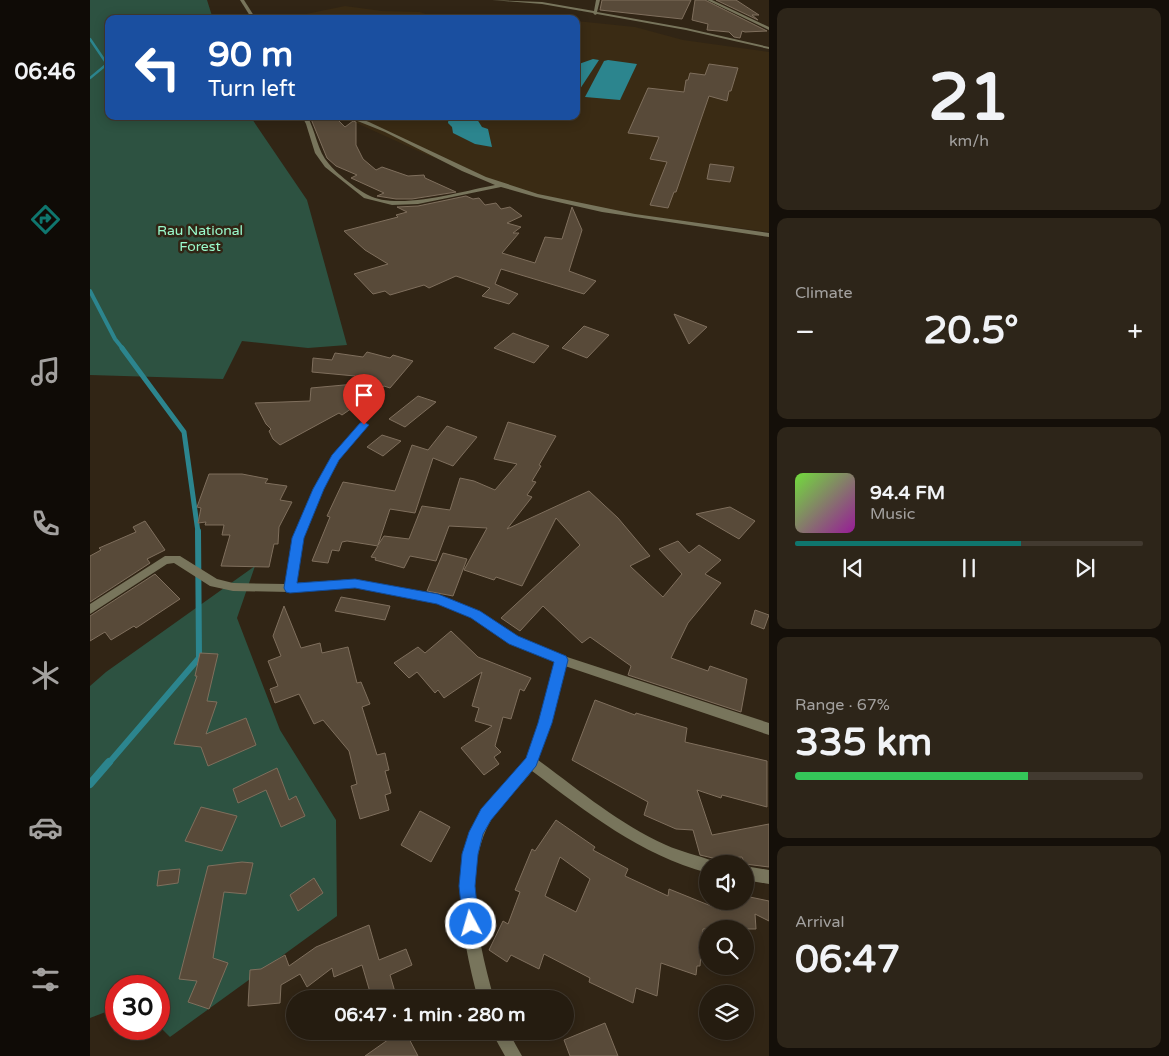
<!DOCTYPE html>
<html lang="en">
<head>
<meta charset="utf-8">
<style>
  :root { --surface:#251c10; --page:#2d2519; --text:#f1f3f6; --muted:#a3a19f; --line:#423a30; --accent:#0f766e }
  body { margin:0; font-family:"Varela Round",sans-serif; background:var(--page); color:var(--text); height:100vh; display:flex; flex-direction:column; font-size:19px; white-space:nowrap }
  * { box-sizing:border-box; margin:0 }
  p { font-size:16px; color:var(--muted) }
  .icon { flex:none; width:28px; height:28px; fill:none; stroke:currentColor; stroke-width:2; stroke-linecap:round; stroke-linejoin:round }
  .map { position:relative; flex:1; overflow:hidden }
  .drawer { display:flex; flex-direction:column; gap:8px; padding:8px; background:#140f09; width:400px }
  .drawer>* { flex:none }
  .guide { position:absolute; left:15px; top:15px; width:475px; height:105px; border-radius:10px; box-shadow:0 2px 12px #0003,0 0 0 1px var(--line); background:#1a4fa0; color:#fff; overflow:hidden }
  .tools { position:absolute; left:609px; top:855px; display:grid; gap:10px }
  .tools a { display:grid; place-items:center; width:55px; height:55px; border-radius:50%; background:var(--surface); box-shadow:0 2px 12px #0003,0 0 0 1px var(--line); font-size:25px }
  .speed { position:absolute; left:15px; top:975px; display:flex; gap:10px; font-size:25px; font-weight:700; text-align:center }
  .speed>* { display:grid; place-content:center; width:65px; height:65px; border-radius:50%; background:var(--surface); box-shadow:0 2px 12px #0003,0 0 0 1px var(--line); line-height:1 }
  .speed .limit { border:8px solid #d22; background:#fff; color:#111 }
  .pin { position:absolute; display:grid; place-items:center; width:42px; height:42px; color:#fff; margin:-51px -21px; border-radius:50% 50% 50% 0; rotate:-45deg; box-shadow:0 0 5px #0007 }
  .pin .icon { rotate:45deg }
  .me { position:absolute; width:55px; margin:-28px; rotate:354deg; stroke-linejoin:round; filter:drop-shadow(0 0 4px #0008) }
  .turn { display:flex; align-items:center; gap:18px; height:105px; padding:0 20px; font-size:22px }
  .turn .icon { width:65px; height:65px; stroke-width:2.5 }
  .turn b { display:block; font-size:35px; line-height:42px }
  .big { font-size:38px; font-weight:700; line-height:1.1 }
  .drawer .widget { flex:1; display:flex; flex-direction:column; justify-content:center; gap:8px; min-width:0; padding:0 18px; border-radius:10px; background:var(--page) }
  .drawer .dial { align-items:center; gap:0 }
  .dial b { font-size:65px; line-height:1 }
  .song { display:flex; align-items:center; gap:15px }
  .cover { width:60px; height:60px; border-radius:8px; background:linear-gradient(135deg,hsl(100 70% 55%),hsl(300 70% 35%)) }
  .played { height:5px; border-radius:2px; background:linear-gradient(90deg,var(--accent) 65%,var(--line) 65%) }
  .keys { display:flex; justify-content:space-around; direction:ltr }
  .heat { display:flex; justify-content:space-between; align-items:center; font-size:28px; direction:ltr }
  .charge { height:8px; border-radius:4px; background:linear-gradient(90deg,#34c759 67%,var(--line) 0) }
  .trip { position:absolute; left:196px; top:990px; width:288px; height:50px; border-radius:25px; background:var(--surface); box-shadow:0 2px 12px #0003,0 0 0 1px var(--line); font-weight:700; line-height:50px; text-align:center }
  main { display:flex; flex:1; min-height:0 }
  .menu { display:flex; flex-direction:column; width:90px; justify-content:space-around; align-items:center; background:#0f0b06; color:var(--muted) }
  .menu .icon { width:35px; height:35px }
  .menu .current { color:var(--accent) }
  .menu b { font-size:22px; color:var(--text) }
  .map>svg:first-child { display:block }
  .built { fill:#3a2b14 }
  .green { fill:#2d5241 }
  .water { fill:#2c858e }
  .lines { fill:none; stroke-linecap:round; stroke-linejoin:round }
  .stream-far4 { stroke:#2c858e; stroke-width:2.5 }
  .stream-far3 { stroke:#2c858e; stroke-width:4 }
  .stream-far2 { stroke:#2c858e; stroke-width:5 }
  .stream-far1 { stroke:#2c858e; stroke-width:6 }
  .stream { stroke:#2c858e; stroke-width:8 }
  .building { fill:#584a39; stroke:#7f6f5d; fill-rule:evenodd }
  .minor { fill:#78755c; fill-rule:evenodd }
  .route { fill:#1a73e8; stroke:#114b97 }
  .labels { text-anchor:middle; stroke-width:5; stroke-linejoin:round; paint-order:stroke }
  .far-park-label { font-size:14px; fill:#9afacc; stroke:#312515 }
</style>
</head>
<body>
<main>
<nav class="menu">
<b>06:46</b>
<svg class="icon current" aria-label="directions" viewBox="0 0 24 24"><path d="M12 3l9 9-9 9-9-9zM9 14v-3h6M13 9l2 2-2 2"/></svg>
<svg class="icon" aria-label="music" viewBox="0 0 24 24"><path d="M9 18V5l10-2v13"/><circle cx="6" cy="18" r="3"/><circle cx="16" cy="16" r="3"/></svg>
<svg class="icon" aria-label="phone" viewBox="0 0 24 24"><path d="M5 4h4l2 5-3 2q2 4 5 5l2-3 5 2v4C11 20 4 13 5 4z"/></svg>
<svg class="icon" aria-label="climate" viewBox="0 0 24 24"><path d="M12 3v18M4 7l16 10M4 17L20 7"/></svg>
<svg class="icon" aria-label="car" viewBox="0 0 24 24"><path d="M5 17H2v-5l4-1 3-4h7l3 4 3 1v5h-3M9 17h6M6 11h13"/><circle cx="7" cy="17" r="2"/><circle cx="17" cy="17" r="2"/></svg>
<svg class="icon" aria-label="filters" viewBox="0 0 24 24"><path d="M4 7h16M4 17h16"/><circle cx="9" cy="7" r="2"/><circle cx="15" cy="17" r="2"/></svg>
</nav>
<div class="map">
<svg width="679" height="1056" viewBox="0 0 679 1056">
  <rect width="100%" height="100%" fill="#312515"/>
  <g class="built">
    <polygon points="255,6 292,11 330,12 341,16 387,19 214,19 216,14"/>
    <polygon points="486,21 545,27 593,40 679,52 679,232 524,212 411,185 384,172 337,155 262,121 245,116 486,116"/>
  </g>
  <g class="green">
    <polygon points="0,0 117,0 123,19 19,19 19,116 160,116 217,200 257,345 218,348 152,341 133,379 0,375"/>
    <polygon points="165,566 147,618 190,730 246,820 247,916 80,1037 69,1026 69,986 26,986 26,1008 0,1018 0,686 16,672"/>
  </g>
  <g class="water">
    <polygon points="503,59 509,60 486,95 486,65"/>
    <polygon points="518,60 547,64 530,100 495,97 514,61"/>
    <polygon points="359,116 385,116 392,127 398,129 402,147 385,144 363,133 362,127 358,123"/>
  </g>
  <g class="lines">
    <polyline class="stream-far4" points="0,39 17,64 0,78"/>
    <polyline class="stream-far3" points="0,291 25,339 33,349"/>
    <polyline class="stream-far2" points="32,348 94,432 108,532"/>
    <polyline class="stream-far1" points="18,764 109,658 108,531"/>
    <polyline class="stream" points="0,784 19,762"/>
  </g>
  <g class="building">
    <polygon points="512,0 601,0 592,19 510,10"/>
    <polygon points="605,0 615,0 677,31 655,32 652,31 650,38 644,37 639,32 617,30 618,24 602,20"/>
    <polygon points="626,0 646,0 669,15 662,15 668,20"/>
    <polygon points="619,64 648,68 641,91 639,91 637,101 619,96 586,192 584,192 578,208 560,205 577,162 560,159 569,137 538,133 558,88 594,92 596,80 598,80 600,73 615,75"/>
    <polygon points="233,117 237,120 246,118 255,127 263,121 266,122 266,145 273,159 286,170 292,167 318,176 334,175 335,178 366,192 322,199 306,199 287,196 294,193 261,178 267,175 246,166 237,158 221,119"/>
    <polygon points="620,164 644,167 640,182 617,179"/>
    <polygon points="376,196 383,199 389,198 395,205 406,203 411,209 420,207 432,216 417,223 431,227 423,233 429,233 412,253 445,263 455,237 472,239 482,207 492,230 479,271 506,281 494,294 411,269 405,284 428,294 419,304 392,296 400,288 366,276 339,288 334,285 300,295 295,291 283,294 264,274 298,264 275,250 254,231 308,217 306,215 317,212 307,207 328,206"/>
    <polygon points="584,314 617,327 599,344"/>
    <polygon points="494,326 519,335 497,358 472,348"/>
    <polygon points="423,333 439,339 459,346 444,363 404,348"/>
    <polygon points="277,352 300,358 303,355 323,361 300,388 294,386 252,415 249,413 190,445 183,439 179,431 181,429 176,424 165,403 220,401 221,388 265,384 265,376 222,372 223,358 242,360 245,353 273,357"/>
    <polygon points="328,396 346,402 315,427 299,419"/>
    <polygon points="418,422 466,436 449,465 451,466 442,481 446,482 437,495 442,497 417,529 499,491 528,518 560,556 540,566 573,597 592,574 569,549 588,541 599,553 609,545 631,560 615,574 631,583 598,623 581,658 618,671 620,666 657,679 651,712 538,675 541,666 500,637 492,643 453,606 430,631 411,618 490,545 466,518 432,586 406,577 404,580 374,570 397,528 359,526 346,561 320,556 314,568 285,560 286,558 281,557 288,546 257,541 252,542 249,551 242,550 238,563 222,561 240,517 237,516 253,482 305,491 322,445 338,450 357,426 387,437 363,466 343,458 325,513 300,509 288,545 294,536 319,539 332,506 360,510 370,478 384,481 405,490 427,464 404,459"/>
    <polygon points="292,435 311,441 293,456 277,447"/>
    <polygon points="119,474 152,474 178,479 175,483 197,486 190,500 202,502 189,527 188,544 184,544 179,567 131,566 140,535 132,535 134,525 115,525 116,522 108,523 111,508 107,507"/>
    <polygon points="640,507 665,521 649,539 606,514"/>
    <polygon points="55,521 75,550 57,559 60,563 0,602 0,556 11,550 9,548 46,532 43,527"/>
    <polygon points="353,553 377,559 363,596 337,591"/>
    <polygon points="65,574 90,599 46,628 44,626 21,640 15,632 0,641 0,616"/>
    <polygon points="251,597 300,606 295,620 245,611"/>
    <polygon points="194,606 211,648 230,643 232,653 258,647 267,683 271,682 280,704 272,707 287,755 295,753 299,770 295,771 301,793 295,795 299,810 270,819 261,786 267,784 259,751 233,720 224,724 209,694 185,703 180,689 188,686 178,661 191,656 183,636"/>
    <polygon points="665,610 679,615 674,629 661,624"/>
    <polygon points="361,631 388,657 441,678 434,691 430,689 421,719 413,717 405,746 411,752 404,757 409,764 394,775 371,748 402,726 385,721 389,708 382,706 392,672 354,698 348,690 345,693 327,672 319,678 304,663 328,647 335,653"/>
    <polygon points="110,653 128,654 117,701 127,702 116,734 156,718 166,745 118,766 111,747 84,744 107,676 105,676"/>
    <polygon points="505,700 545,715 546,713 597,728 595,742 677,761 677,807 632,795 631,798 607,790 622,835 679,824 679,867 655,864 652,857 627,859 610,855 603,830 586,829 554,815 558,802 482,760"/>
    <polygon points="187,768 199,800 206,796 215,816 191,827 176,790 148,803 143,789"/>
    <polygon points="111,807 147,816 132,851 95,841"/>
    <polygon points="330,811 360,827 341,862 311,845"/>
    <path d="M466,820L505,847L503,850L538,869L535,876L578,896L579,889L631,910L630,901H655V896L679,901V921L665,914L666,929H613L610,966H607L606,975L571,963L567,996L546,988L543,1003L499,982L500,978L454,954L449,969L421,955L417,962L399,950L413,921L418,924L430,892L425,890L442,849L445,851ZM470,857L500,879L486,912L455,896Z"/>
    <polygon points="152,862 163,863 156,894 134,892 123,958 138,963 119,1009 98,1002 107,981 89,979 118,866"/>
    <polygon points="90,869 88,883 67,886 69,871"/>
    <polygon points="224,878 233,893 208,911 200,895"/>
    <polygon points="279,925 289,960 316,949 322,965 300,975 305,992 291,999 282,999 272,965 244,977 242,968 217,987 210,974 191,985 190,1003 158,1006 160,970 171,969 195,955 199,966 226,947"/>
    <polygon points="515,1023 528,1056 480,1056 474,1040"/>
    <polygon points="315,1031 328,1056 275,1056 302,1037 303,1039"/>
  </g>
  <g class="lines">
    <g class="minor">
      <polygon points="150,0 154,0 166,19 162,19"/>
      <polygon points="402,0 452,2 504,11 506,0 510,0 507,12 596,28 679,47 679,49 596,30 507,14 505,15 503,13 452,4"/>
      <polygon points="617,0 622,0 679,27 679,30"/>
      <path d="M212,116H217C226,131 227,151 239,164C245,172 269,191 278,195C307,211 373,191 405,185L372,171L295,132L255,116H263L279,122L396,177L448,194L545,214L679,233V237L512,212L446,197L411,187L328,204L302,205L274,198L235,167L225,153L216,124Z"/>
      <path d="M274,422L278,425L249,460L233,489L213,538L206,583L265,579L348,595L390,612L428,637L474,656L679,723V735L475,666L461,723L448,760C489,790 529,824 576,845C591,852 608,855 623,861L624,864H618V873C549,854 498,813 442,771C430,788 411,802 401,820C371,873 389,944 404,999H388C372,938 357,866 392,810C404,790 425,778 437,758C440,751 442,743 444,736C453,712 458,687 465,662L420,643L382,618L346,603L265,587L200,592L143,591L120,586L84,563L77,564L0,614V604L75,556H90L127,579L143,583L195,584L203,538L223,489L242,456L271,423Z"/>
      <polygon points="655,866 679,870 679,884 655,880"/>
      <polygon points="401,1031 418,1031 432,1056 415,1056"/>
    </g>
  </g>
  <polygon class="route" points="274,422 279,425 249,460 234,489 214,538 207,583 265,579 348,594 390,611 428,636 476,656 478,660 462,723 446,766 401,820 393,834 388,854 385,886 389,924 387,930 381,932 375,930 373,924 369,886 372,854 379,832 391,809 436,758 448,723 464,662 419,644 381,618 347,604 265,588 200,593 196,592 194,588 202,538 223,489 242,455 270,423"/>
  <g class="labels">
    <g class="far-park-label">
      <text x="110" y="235">Rau National<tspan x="110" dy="16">Forest</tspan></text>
    </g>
  </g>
</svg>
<div class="tools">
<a><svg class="icon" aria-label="sound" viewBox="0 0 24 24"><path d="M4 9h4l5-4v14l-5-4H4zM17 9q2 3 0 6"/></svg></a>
<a><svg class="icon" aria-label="search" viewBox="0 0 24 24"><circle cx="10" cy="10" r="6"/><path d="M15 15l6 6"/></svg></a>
<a><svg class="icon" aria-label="layers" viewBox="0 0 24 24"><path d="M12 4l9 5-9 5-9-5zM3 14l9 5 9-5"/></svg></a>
</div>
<div class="speed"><div class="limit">30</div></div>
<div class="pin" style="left:274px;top:425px;background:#d93025"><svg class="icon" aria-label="arrive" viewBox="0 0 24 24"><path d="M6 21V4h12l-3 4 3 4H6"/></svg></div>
<svg class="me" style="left:381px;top:924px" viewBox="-20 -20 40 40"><circle r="17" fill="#1a73e8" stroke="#fff" stroke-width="3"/><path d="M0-11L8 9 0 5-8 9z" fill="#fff"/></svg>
<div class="trip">06:47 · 1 min · 280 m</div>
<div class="guide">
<div class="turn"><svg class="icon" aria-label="left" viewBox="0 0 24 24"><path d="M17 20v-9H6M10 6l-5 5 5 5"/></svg><div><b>90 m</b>Turn left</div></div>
</div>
</div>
<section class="drawer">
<div class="widget dial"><b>21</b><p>km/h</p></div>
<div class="widget"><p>Climate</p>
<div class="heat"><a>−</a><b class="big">20.5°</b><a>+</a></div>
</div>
<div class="widget">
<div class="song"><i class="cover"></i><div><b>94.4 FM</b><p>Music</p></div></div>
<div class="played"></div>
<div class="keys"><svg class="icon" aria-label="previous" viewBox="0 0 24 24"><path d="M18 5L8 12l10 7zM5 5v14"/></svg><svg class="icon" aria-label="pause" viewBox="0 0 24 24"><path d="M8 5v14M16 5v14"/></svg><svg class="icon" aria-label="next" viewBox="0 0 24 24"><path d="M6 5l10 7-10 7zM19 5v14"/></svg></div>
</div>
<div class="widget"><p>Range · 67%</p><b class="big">335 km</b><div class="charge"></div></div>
<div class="widget"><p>Arrival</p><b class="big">06:47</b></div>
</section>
</main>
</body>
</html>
